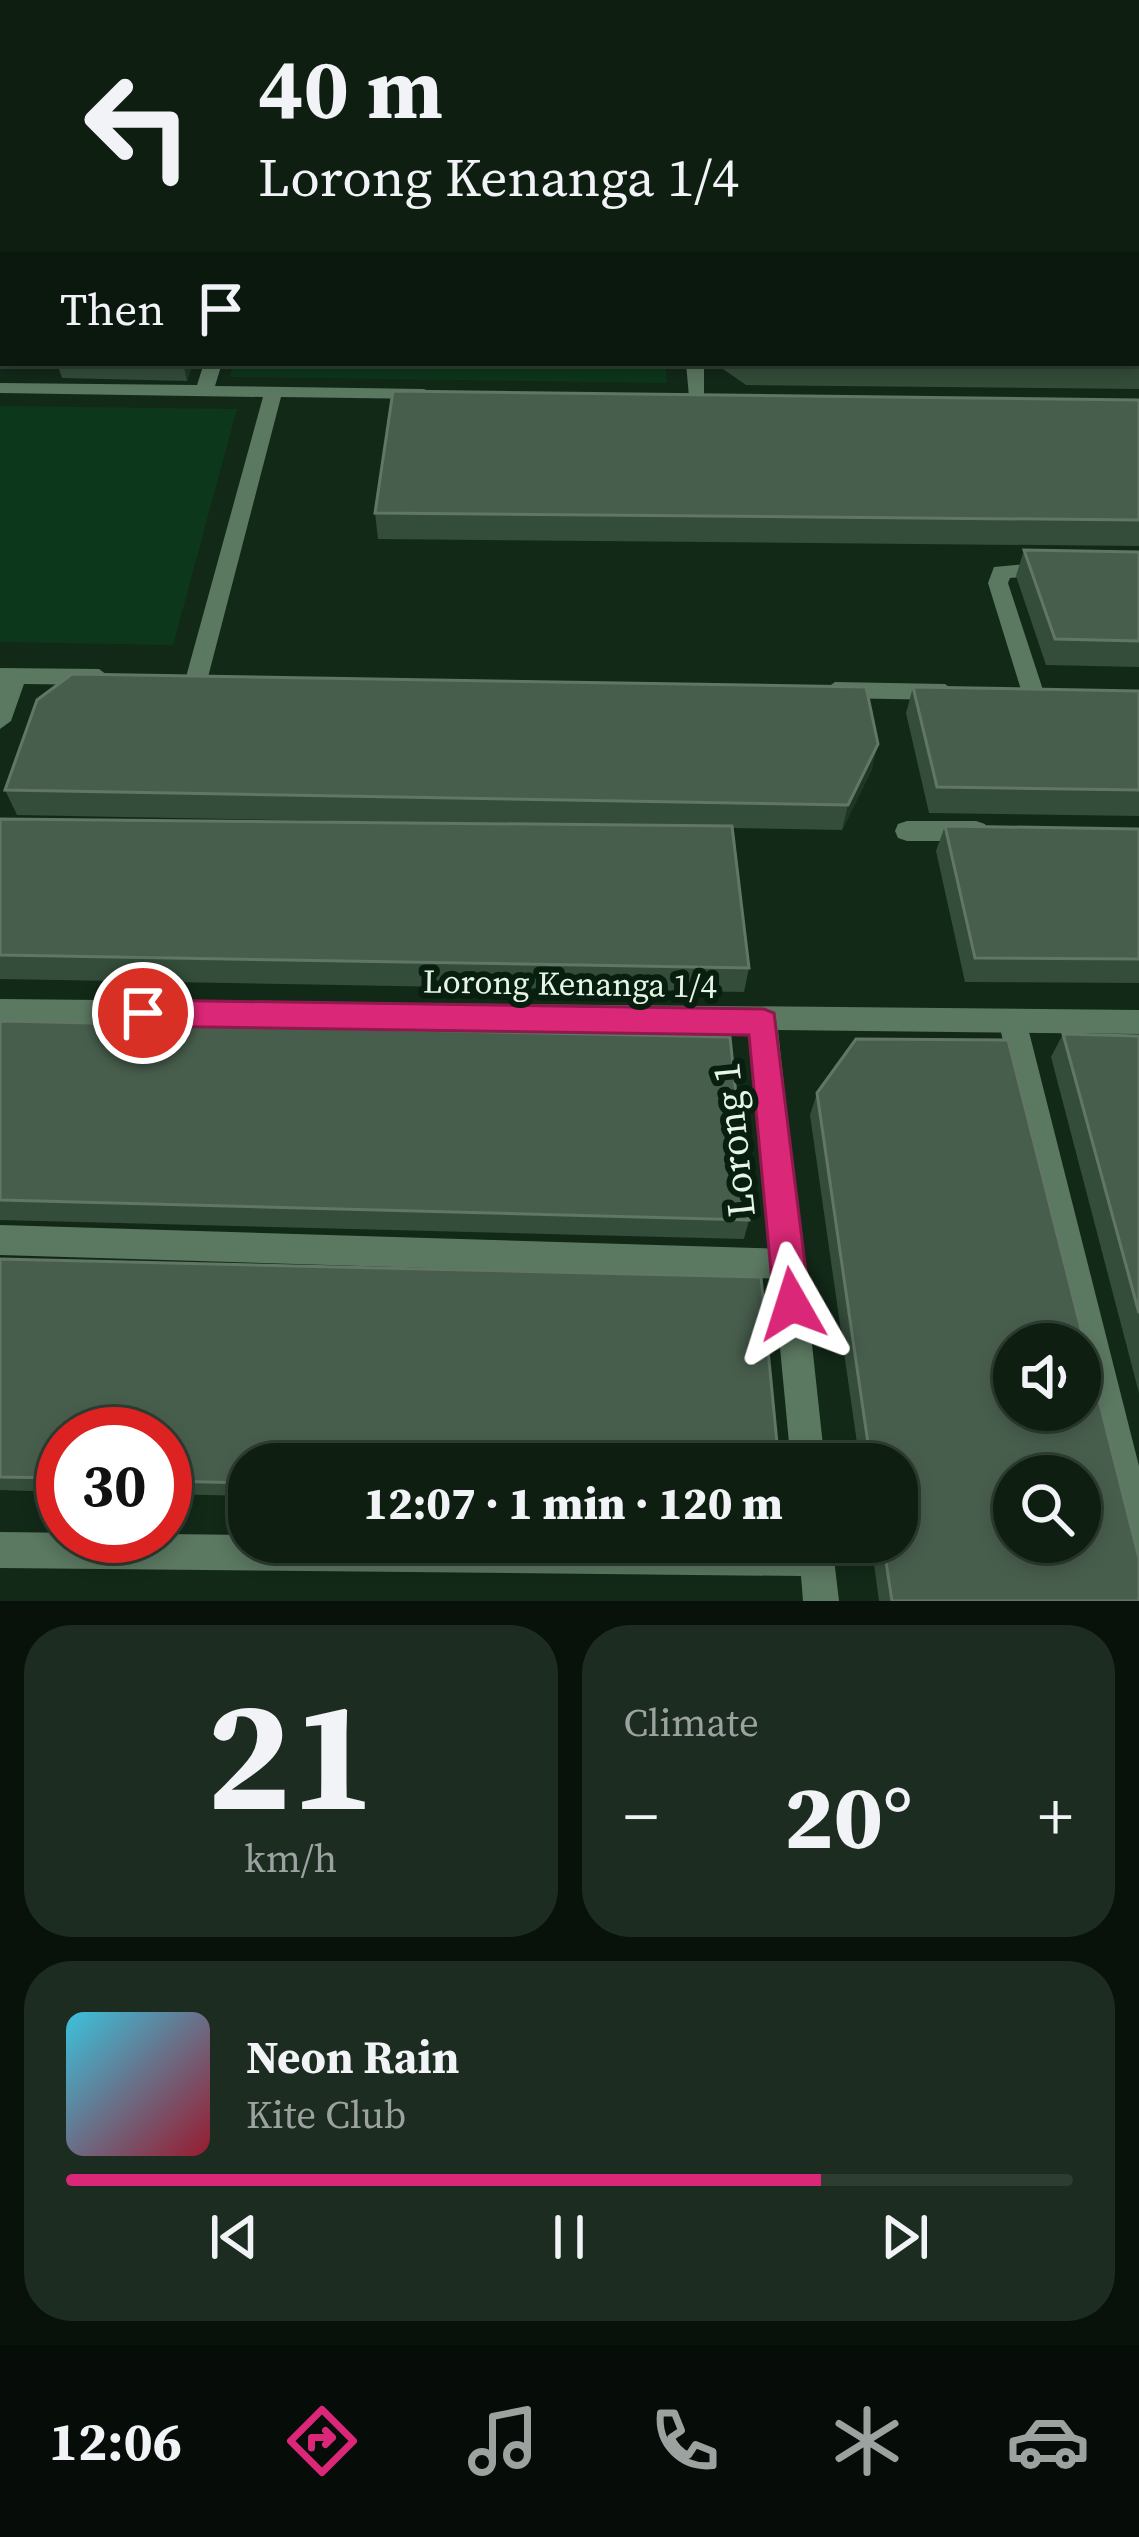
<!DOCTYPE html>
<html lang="en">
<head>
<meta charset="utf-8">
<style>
  :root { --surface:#0e1f12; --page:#1c2c20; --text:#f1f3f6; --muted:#9ba29f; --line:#2e3d32; --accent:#db2777 }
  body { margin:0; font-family:"Source Serif 4",serif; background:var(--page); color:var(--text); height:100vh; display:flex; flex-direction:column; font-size:45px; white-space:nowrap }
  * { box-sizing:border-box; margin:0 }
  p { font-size:39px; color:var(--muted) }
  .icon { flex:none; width:66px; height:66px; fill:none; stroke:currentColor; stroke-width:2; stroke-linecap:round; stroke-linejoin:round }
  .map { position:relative; height:1601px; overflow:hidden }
  .drawer { display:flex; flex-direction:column; gap:24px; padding:24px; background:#08110a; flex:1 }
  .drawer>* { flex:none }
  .guide { position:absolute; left:0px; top:0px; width:1140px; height:366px; box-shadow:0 6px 18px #0003,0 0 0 3px var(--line); background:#0e1f12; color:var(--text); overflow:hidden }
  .buttons { position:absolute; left:993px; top:1323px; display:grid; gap:24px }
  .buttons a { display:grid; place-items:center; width:108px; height:108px; border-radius:50%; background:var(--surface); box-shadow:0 6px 18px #0003,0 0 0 3px var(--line); font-size:60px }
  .speed { position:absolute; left:36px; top:1407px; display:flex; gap:24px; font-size:60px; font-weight:700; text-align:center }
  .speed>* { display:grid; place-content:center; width:156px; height:156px; border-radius:50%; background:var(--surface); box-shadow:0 6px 18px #0003,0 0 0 3px var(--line); line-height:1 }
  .speed .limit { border:18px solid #d22; background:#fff; color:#111 }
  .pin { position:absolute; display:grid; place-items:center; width:102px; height:102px; color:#fff; margin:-51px; border:6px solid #fff; border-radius:50%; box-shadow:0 3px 12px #0007 }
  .me { position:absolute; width:132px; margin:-66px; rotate:354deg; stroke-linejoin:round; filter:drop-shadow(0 0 9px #0008) }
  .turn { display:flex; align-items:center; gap:42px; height:252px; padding:0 60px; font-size:54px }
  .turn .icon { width:156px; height:156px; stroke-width:2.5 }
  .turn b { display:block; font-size:84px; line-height:102px }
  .then { display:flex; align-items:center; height:114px; padding:0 60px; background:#0003; gap:24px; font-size:45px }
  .big { font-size:90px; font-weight:800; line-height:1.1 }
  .drawer .tile { flex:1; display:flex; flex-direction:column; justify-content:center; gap:18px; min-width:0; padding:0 42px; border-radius:48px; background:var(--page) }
  .drawer .dial { align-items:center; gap:0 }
  .dial b { font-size:156px; line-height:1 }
  .song { display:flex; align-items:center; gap:36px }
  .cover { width:144px; height:144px; border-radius:18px; background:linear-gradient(135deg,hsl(190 70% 55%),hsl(350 70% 35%)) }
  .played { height:12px; border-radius:6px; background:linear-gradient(90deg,var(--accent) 75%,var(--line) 75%) }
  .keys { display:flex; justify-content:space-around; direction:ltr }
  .heat { display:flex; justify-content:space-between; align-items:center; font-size:66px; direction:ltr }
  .drawer .tiles { flex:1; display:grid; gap:24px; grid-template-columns:1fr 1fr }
  .tile:last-child { grid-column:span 2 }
  .trip { position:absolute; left:228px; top:1443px; width:690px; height:120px; border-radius:48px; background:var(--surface); box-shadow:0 6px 18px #0003,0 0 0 3px var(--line); font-weight:800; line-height:120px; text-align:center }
  .tab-bar { display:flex; height:192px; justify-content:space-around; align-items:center; background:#060c07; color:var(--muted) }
  .tab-bar .icon { width:84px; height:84px }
  .tab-bar .on { color:var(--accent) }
  .tab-bar b { font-size:54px; color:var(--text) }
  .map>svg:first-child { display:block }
  .green { fill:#0d371b }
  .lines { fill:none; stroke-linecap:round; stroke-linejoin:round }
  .service { fill:#5b7861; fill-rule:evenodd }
  .minor { fill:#5b7861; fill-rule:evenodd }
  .wall { fill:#344c3a }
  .shaded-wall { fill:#1f3625 }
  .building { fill:#485e4d; stroke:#617665; stroke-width:3; fill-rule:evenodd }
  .route { fill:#db2777; stroke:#8e194d; stroke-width:3 }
  .labels { text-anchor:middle; stroke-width:12; stroke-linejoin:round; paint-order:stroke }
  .street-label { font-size:33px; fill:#e7f5e9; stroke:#081f0f }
  .near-street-label { font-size:39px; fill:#e7f5e9; stroke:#081f0f }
</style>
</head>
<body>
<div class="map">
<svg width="1139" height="1601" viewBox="0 0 1139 1601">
  <rect width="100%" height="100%" fill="#122918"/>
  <g class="green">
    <polygon points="234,363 665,363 667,383 230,377"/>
    <polygon points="0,406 237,409 173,645 0,642"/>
  </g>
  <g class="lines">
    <g class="service">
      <rect x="0" y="27" width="3" height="8"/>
      <rect x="0" y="142" width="3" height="9"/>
      <polygon points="1047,562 1057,569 1054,574 1010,578 1008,583 1044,693 1033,701 1022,693 988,583 994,567"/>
      <polygon points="907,821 976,821 985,824 988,831 985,838 976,841 907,841 898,838 895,831 898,824"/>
      <polygon points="1013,1012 1023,1016 1027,1024 1139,1466 1139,1552 1127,1547 1122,1535 1080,1361 1080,1344 1076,1344 999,1024 1003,1016"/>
      <polygon points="0,1225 788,1249 799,1253 803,1264 799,1275 788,1279 0,1255"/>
    </g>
    <g class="minor">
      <polygon points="759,0 771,0 772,3 760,3"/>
      <polygon points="957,0 969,0 971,3 959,3"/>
      <polygon points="993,0 1005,0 1007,3 995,3"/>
      <rect x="1137" y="50" width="2" height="8"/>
      <rect x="0" y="78" width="3" height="8"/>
      <rect x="0" y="209" width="3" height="10"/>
      <polygon points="1137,293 1139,294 1139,307 1137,306"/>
      <polygon points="204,363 222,363 215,386 424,389 433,394 424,399 281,397 208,677 197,685 186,677 263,397 0,393 0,383 197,385"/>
      <polygon points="686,363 704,363 704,401 698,402 689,397"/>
      <polygon points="0,668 99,669 110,677 99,685 24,684 11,721 0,729"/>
      <polygon points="835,682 945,684 956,692 945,700 835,698 824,690"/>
      <polygon points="0,999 1139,1010 1139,1034 778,1030 825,1464 791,1464 750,1030 0,1023"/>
      <polygon points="0,1532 249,1535 249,1542 832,1542 839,1601 803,1601 801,1576 0,1568"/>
    </g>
  </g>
  <g class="wall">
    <polygon points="1139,308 1139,389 746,385 720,367 720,363 1137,363"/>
    <polygon points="57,363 193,363 187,381 62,378"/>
    <polygon points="1139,400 1139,546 378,539 375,513"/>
    <polygon points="1024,550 1139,552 1139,667 1046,665 1016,576"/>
    <polygon points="913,687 1139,691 1139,816 929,813 906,713"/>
    <polygon points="872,769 842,830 732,828 749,968 744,992 0,979 0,819 493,824 17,815 5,790"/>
    <polygon points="945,826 1139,829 1139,983 965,982 936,851"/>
    <polygon points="0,1021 749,1220 744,1239 0,1220"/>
    <polygon points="1063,1034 1139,1036 1139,1393 1051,1057"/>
    <polygon points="817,1093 1139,1601 879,1601 871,1542 897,1542 897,1464 860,1464 810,1115"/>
    <polygon points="0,1259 249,1464 249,1496 165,1494 165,1434 63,1434 63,1492 0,1490"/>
  </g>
  <g class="shaded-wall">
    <polygon points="183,363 193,363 187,381"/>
    <polygon points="878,744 872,769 842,830 848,805"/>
  </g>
  <g class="building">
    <polygon points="1137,304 1139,308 1139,363 1119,363 1137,363"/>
    <polygon points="393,391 1139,400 1139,520 375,513"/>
    <polygon points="1024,550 1139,552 1139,641 1055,639"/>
    <polygon points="72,674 866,687 878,744 848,805 5,790 37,700"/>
    <polygon points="913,687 1139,691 1139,790 937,787"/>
    <polygon points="0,819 732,826 749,968 0,955"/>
    <polygon points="945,826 1139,829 1139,959 975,958"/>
    <polygon points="0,1021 730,1037 749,1220 0,1200"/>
    <polygon points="1063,1034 1139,1036 1139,1313"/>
    <path d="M856,1039L1008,1040L1139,1558V1601H892L883,1542H897V1464H871L817,1093ZM1014,1344H1080V1410H1014ZM1014,1476H1080V1542H1014Z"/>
    <polygon points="0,1259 761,1277 779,1464 249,1464 249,1483 165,1481 165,1434 63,1434 63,1478 0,1477"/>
  </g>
  <polygon class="route" points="143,1000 764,1009 774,1013 810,1304 805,1316 792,1322 779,1316 774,1304 749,1035 143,1026 132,1023 128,1013 132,1004"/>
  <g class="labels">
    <g class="street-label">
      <text transform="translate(570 983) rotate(1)" y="12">Lorong Kenanga 1/4</text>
    </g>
    <g class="near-street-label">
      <text transform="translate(733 1140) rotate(-96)" y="14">Lorong 1</text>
    </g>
  </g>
</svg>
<div class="buttons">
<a><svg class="icon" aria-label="sound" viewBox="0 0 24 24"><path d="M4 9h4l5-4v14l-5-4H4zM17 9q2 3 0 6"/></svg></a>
<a><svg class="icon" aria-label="search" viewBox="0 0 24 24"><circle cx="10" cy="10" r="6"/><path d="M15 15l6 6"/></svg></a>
</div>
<div class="speed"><div class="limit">30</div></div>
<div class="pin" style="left:143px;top:1013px;background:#d93025"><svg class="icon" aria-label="arrive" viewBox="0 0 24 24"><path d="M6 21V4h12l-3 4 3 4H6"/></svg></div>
<svg class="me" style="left:792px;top:1304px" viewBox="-20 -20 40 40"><path d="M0-17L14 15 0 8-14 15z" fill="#db2777" stroke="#fff" stroke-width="4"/></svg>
<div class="trip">12:07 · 1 min · 120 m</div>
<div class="guide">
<div class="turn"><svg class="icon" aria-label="left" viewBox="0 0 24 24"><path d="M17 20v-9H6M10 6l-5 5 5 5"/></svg><div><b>40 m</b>Lorong Kenanga 1/4</div></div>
<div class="then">Then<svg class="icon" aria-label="arrive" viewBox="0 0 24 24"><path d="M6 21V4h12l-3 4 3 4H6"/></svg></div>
</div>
</div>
<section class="drawer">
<div class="tiles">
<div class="tile dial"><b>21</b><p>km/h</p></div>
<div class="tile"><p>Climate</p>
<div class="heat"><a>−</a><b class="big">20°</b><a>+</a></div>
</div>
<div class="tile">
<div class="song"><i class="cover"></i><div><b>Neon Rain</b><p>Kite Club</p></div></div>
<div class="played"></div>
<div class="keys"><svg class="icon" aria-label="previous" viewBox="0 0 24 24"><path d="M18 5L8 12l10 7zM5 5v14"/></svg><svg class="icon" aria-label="pause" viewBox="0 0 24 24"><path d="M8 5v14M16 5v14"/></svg><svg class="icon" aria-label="next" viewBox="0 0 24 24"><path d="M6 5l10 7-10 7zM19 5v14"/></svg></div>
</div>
</div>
</section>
<nav class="tab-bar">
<b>12:06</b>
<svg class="icon on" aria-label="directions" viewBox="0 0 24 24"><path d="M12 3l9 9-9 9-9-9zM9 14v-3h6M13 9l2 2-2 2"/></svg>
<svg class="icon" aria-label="music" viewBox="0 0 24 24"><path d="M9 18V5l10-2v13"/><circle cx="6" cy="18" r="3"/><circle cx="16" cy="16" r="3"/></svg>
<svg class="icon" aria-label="phone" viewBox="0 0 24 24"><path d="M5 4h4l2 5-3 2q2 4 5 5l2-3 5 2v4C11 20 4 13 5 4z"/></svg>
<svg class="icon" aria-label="climate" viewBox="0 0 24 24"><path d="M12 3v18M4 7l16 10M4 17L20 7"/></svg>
<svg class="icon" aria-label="car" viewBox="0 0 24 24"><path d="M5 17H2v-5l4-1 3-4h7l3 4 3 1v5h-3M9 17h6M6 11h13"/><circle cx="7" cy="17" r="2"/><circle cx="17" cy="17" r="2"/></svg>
</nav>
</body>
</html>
